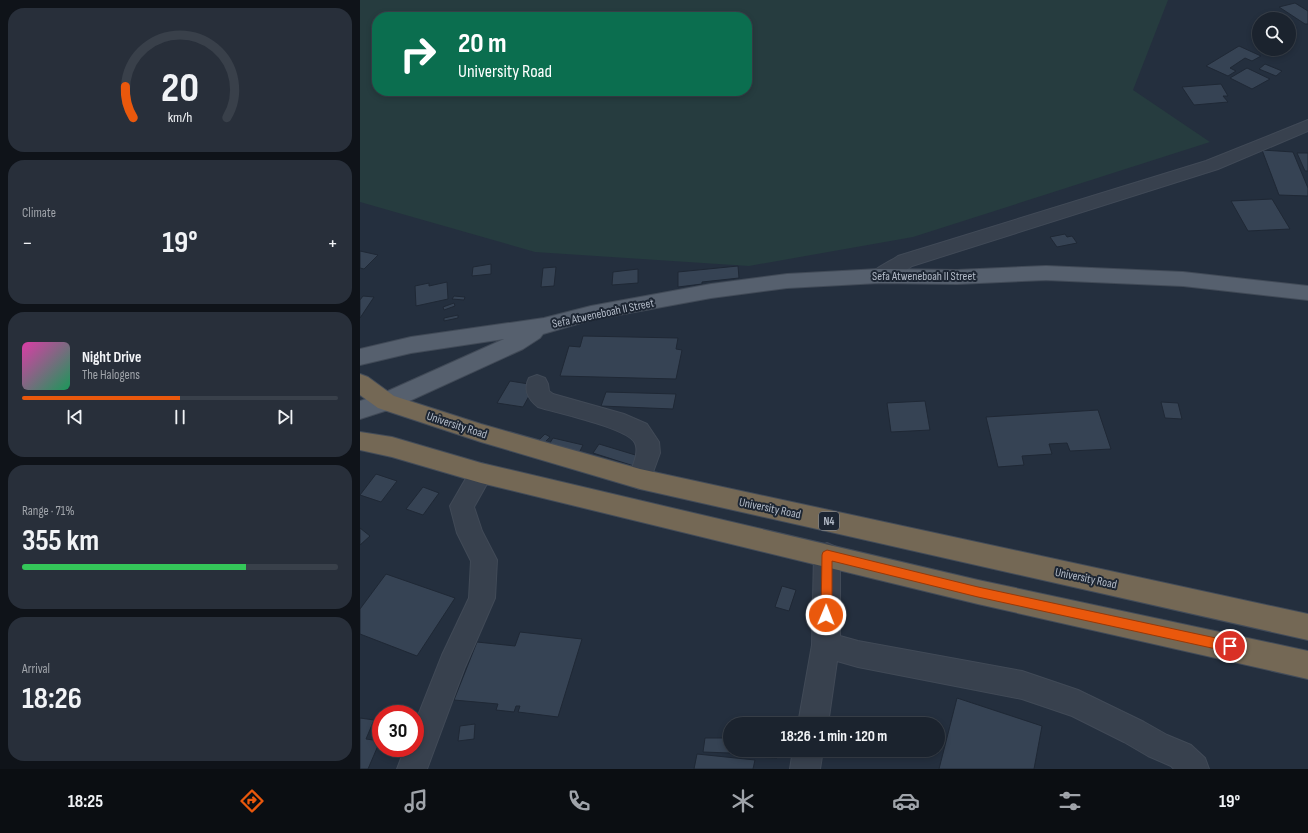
<!DOCTYPE html>
<html lang="en">
<head>
<meta charset="utf-8">
<style>
  :root { --surface:#1b232e; --page:#282f3a; --text:#f1f3f6; --muted:#a0a4aa; --line:#39404a; --accent:#ea580c }
  body { margin:0; font-family:"Sofia Sans Condensed",sans-serif; background:var(--page); color:var(--text); height:100vh; display:flex; flex-direction:column; font-size:15px; white-space:nowrap }
  * { box-sizing:border-box; margin:0 }
  p { font-size:13px; color:var(--muted) }
  .icon { flex:none; width:22px; height:22px; fill:none; stroke:currentColor; stroke-width:2; stroke-linecap:round; stroke-linejoin:round }
  .map { position:relative; flex:1; overflow:hidden }
  .details { display:flex; flex-direction:column; gap:8px; padding:8px; background:#0f1319; width:360px }
  .details>* { flex:none }
  .guide { position:absolute; left:12px; top:12px; width:380px; height:84px; border-radius:16px; box-shadow:0 2px 6px #0003,0 0 0 1px var(--line); background:#0b6e4f; color:#fff; overflow:hidden }
  .tools { position:absolute; left:892px; top:12px; display:grid; gap:8px }
  .tools a { display:grid; place-items:center; width:44px; height:44px; border-radius:50%; background:var(--surface); box-shadow:0 2px 6px #0003,0 0 0 1px var(--line); font-size:20px }
  .speed { position:absolute; left:12px; top:705px; display:flex; gap:8px; font-size:20px; font-weight:700; text-align:center }
  .speed>* { display:grid; place-content:center; width:52px; height:52px; border-radius:50%; background:var(--surface); box-shadow:0 2px 6px #0003,0 0 0 1px var(--line); line-height:1 }
  .speed .limit { border:6px solid #d22; background:#fff; color:#111 }
  .pin { position:absolute; display:grid; place-items:center; width:34px; height:34px; color:#fff; margin:-17px; border:2px solid #fff; border-radius:50%; box-shadow:0 1px 4px #0007 }
  .me { position:absolute; width:44px; margin:-22px; rotate:1deg; stroke-linejoin:round; filter:drop-shadow(0 0 3px #0008) }
  .turn { display:flex; align-items:center; gap:14px; height:84px; padding:0 20px; font-size:18px }
  .turn .icon { width:52px; height:52px; stroke-width:2.5 }
  .turn b { display:block; font-size:28px; line-height:34px }
  .big { font-size:30px; font-weight:700; line-height:1.1 }
  .details .card { flex:1; display:flex; flex-direction:column; justify-content:center; gap:6px; min-width:0; padding:0 14px; border-radius:16px; background:var(--page) }
  .details .dial { align-items:center; gap:0 }
  .dial svg { height:104px; overflow:visible; fill:none; stroke:var(--line); stroke-width:7; stroke-linecap:round; text-anchor:middle }
  .dial text { fill:var(--text); stroke:none }
  .song { display:flex; align-items:center; gap:12px }
  .cover { width:48px; height:48px; border-radius:6px; background:linear-gradient(135deg,hsl(320 70% 55%),hsl(150 70% 35%)) }
  .played { height:4px; border-radius:2px; background:linear-gradient(90deg,var(--accent) 50%,var(--line) 50%) }
  .keys { display:flex; justify-content:space-around; direction:ltr }
  .heat { display:flex; justify-content:space-between; align-items:center; font-size:22px; direction:ltr }
  .charge { height:6px; border-radius:3px; background:linear-gradient(90deg,#34c759 71%,var(--line) 0) }
  .trip { position:absolute; left:363px; top:717px; width:222px; height:40px; border-radius:20px; background:var(--surface); box-shadow:0 2px 6px #0003,0 0 0 1px var(--line); font-weight:700; line-height:40px; text-align:center }
  .menu { display:flex; height:64px; justify-content:space-around; align-items:center; background:#0b0e12; color:var(--muted) }
  .menu .icon { width:28px; height:28px }
  .menu .current { color:var(--accent) }
  .menu b { font-size:18px; color:var(--text) }
  main { display:flex; flex:1; min-height:0 }
  .map>svg:first-child { display:block }
  .green { fill:#263c3f; fill-rule:evenodd }
  .building { fill:#364354; stroke:#1f2835 }
  .lines { fill:none; stroke-linecap:round; stroke-linejoin:round }
  .minor-casing { stroke:#414a57; stroke-width:2 }
  .major-casing { stroke:#414a57; stroke-width:2 }
  .highway-casing { stroke:#434c59; stroke-width:2 }
  .minor { fill:#38414e; fill-rule:evenodd }
  .major { fill:#56606e; fill-rule:evenodd }
  .highway { fill:#746855; fill-rule:evenodd }
  .route { fill:#ea580c; stroke:#983908 }
  .labels { text-anchor:middle; stroke-width:4; stroke-linejoin:round; paint-order:stroke }
  .shield { fill:#1d2633; stroke:#878f9c; stroke-width:1 }
  .shield-label { font-size:11px; font-weight:bold; fill:#b4bcc9 }
  .street-label { font-size:12px; fill:#b4bcc9; stroke:#1d2633 }
</style>
</head>
<body>
<main>
<section class="details">
<div class="card dial"><svg viewBox="0 0 100 80">
<path d="M14 69A42 42 0 1 1 86 69"/>
<path d="M14 69A42 42 0 0 1 8 45" stroke="#ea580c"/>
<text x="50" y="56" font-size="32" font-weight="700">20</text>
<text x="50" y="72" font-size="11">km/h</text>
</svg></div>
<div class="card"><p>Climate</p>
<div class="heat"><a>−</a><b class="big">19°</b><a>+</a></div>
</div>
<div class="card">
<div class="song"><i class="cover"></i><div><b>Night Drive</b><p>The Halogens</p></div></div>
<div class="played"></div>
<div class="keys"><svg class="icon" aria-label="previous" viewBox="0 0 24 24"><path d="M18 5L8 12l10 7zM5 5v14"/></svg><svg class="icon" aria-label="pause" viewBox="0 0 24 24"><path d="M8 5v14M16 5v14"/></svg><svg class="icon" aria-label="next" viewBox="0 0 24 24"><path d="M6 5l10 7-10 7zM19 5v14"/></svg></div>
</div>
<div class="card"><p>Range · 71%</p><b class="big">355 km</b><div class="charge"></div></div>
<div class="card"><p>Arrival</p><b class="big">18:26</b></div>
</section>
<div class="map">
<svg width="948" height="769" viewBox="0 0 948 769">
  <rect width="100%" height="100%" fill="#242f3e"/>
  <path class="green" d="M0,0H808L773,90L850,142L553,237L389,266L175,252L0,202ZM17,17H387V91H17Z"/>
  <g class="building">
    <polygon points="935,3 948,11 948,24 945,24 919,7"/>
    <polygon points="879,46 901,56 892,61 885,58 870,68 876,71 868,76 846,66"/>
    <polygon points="905,64 922,71 916,76 899,69"/>
    <polygon points="887,68 910,79 892,89 870,78"/>
    <polygon points="861,84 868,96 863,96 868,102 834,105 822,87"/>
    <polygon points="902,150 933,152 948,188 948,196 919,195"/>
    <polygon points="937,153 948,153 948,171 945,171"/>
    <polygon points="912,199 930,229 888,231 871,201"/>
    <polygon points="705,234 707,237 712,236 717,243 697,247 690,237"/>
    <polygon points="0,251 18,255 4,269 0,268"/>
    <polygon points="131,264 131,274 112,276 113,267"/>
    <polygon points="378,266 379,278 342,282 342,284 318,287 318,272"/>
    <polygon points="196,267 194,286 181,287 183,268"/>
    <polygon points="278,269 278,283 252,285 253,272"/>
    <polygon points="87,282 88,299 56,306 55,286 69,283 69,286"/>
    <polygon points="3,296 14,297 0,318 0,300"/>
    <polygon points="94,296 105,297 104,300 92,299"/>
    <polygon points="94,303 95,306 84,310 83,307"/>
    <polygon points="98,315 98,318 84,321 84,318"/>
    <polygon points="223,336 318,338 316,349 322,350 316,379 200,376 209,346 220,347"/>
    <polygon points="150,381 175,385 163,407 137,403"/>
    <polygon points="246,392 316,394 313,409 241,406"/>
    <polygon points="565,401 570,430 531,432 527,403"/>
    <polygon points="801,402 818,403 822,419 805,418"/>
    <polygon points="738,410 751,449 710,451 707,443 689,444 692,454 662,456 664,465 638,467 626,417"/>
    <polygon points="185,434 190,437 184,443 179,440"/>
    <polygon points="193,438 223,445 219,453 188,446"/>
    <polygon points="239,444 282,457 277,467 233,453"/>
    <polygon points="16,474 37,481 21,502 0,495"/>
    <polygon points="63,487 79,493 63,515 46,509"/>
    <polygon points="0,528 10,536 0,545"/>
    <polygon points="26,574 95,598 57,656 0,634 0,609"/>
    <polygon points="422,586 436,590 429,611 415,607"/>
    <polygon points="160,632 222,639 198,717 158,712 160,706 156,706 154,712 136,710 138,704 94,700 117,642 155,646"/>
    <polygon points="597,698 682,726 674,769 579,769"/>
    <polygon points="0,718 14,720 6,739 20,741 8,769 0,769"/>
    <polygon points="115,724 114,739 98,741 100,726"/>
    <polygon points="345,738 370,738 370,753 343,752"/>
    <polygon points="394,750 418,750 417,758 393,757"/>
    <polygon points="337,754 395,760 393,769 334,769"/>
  </g>
  <g class="lines">
    <g class="minor-casing">
      <g id="minor">
        <path d="M948,120V131L858,169L552,266C540,274 527,285 512,281L509,276C514,268 530,262 538,256L846,161Z"/>
        <path d="M177,375L185,378L188,384L189,391L193,394L264,414L287,424L299,442L300,453L288,486L280,489L272,486L268,479C271,469 280,453 275,443C268,428 197,413 178,407C168,399 163,390 169,378Z"/>
        <polygon points="121,463 129,466 133,473 114,507 122,531 137,560 135,598 105,667 67,769 37,769 45,748 55,748 55,723 82,655 109,598 111,561 97,533 90,506 113,466"/>
        <polygon points="467,543 476,547 480,555 480,636 498,641 662,671 718,690 784,722 807,735 831,745 845,758 849,769 814,769 811,766 788,756 764,742 712,716 662,699 498,667 477,661 468,724 438,724 452,645 454,555 458,547"/>
        <polygon points="433,750 463,750 460,769 430,769"/>
      </g>
    </g>
    <g class="major-casing">
      <polygon id="major" points="686,266 823,272 948,286 948,300 823,286 686,280 597,284 519,283 427,288 351,298 231,320 183,334 180,338 163,349 34,408 0,419 0,401 19,395 144,339 51,353 0,365 0,349 51,337 184,318 231,306 351,284 427,274 519,269 597,270"/>
    </g>
    <g class="highway-casing">
      <g id="highway">
        <polygon points="0,374 8,377 34,396 121,424 280,469 948,614 948,640 280,489 121,442 18,408 0,395"/>
        <polygon points="0,432 32,437 121,463 618,580 948,651 948,679 618,604 121,483 32,457 0,450"/>
      </g>
    </g>
    <use href="#minor" class="minor"/>
    <use href="#major" class="major"/>
    <use href="#highway" class="highway"/>
  </g>
  <polygon class="route" points="467,550 618,587 870,641 874,643 876,646 874,650 870,652 618,597 472,561 472,615 470,619 466,620 462,619 461,615 462,555 463,552"/>
  <g class="labels">
    <rect class="shield" x="459" y="512" width="20" height="18" rx="3"/>
    <g class="shield-label">
      <text x="469" y="525">N4</text>
    </g>
    <g class="street-label">
      <text x="564" y="280">Sefa Atweneboah II Street</text>
      <text transform="translate(243 313) rotate(-12)" y="4">Sefa Atweneboah II Street</text>
      <text transform="translate(97 425) rotate(18)" y="4">University Road</text>
      <text transform="translate(410 508) rotate(12)" y="4">University Road</text>
      <text transform="translate(726 578) rotate(12)" y="4">University Road</text>
    </g>
  </g>
</svg>
<div class="tools">
<a><svg class="icon" aria-label="search" viewBox="0 0 24 24"><circle cx="10" cy="10" r="6"/><path d="M15 15l6 6"/></svg></a>
</div>
<div class="speed"><div class="limit">30</div></div>
<div class="pin" style="left:870px;top:646px;background:#d93025"><svg class="icon" aria-label="arrive" viewBox="0 0 24 24"><path d="M6 21V4h12l-3 4 3 4H6"/></svg></div>
<svg class="me" style="left:466px;top:615px" viewBox="-20 -20 40 40"><circle r="17" fill="#ea580c" stroke="#fff" stroke-width="3"/><path d="M0-11L8 9 0 5-8 9z" fill="#fff"/></svg>
<div class="trip">18:26 · 1 min · 120 m</div>
<div class="guide">
<div class="turn"><svg class="icon" aria-label="right" viewBox="0 0 24 24"><path d="M7 20v-9h11M14 6l5 5-5 5"/></svg><div><b>20 m</b>University Road</div></div>
</div>
</div>
</main>
<nav class="menu">
<b>18:25</b>
<svg class="icon current" aria-label="directions" viewBox="0 0 24 24"><path d="M12 3l9 9-9 9-9-9zM9 14v-3h6M13 9l2 2-2 2"/></svg>
<svg class="icon" aria-label="music" viewBox="0 0 24 24"><path d="M9 18V5l10-2v13"/><circle cx="6" cy="18" r="3"/><circle cx="16" cy="16" r="3"/></svg>
<svg class="icon" aria-label="phone" viewBox="0 0 24 24"><path d="M5 4h4l2 5-3 2q2 4 5 5l2-3 5 2v4C11 20 4 13 5 4z"/></svg>
<svg class="icon" aria-label="climate" viewBox="0 0 24 24"><path d="M12 3v18M4 7l16 10M4 17L20 7"/></svg>
<svg class="icon" aria-label="car" viewBox="0 0 24 24"><path d="M5 17H2v-5l4-1 3-4h7l3 4 3 1v5h-3M9 17h6M6 11h13"/><circle cx="7" cy="17" r="2"/><circle cx="17" cy="17" r="2"/></svg>
<svg class="icon" aria-label="filters" viewBox="0 0 24 24"><path d="M4 7h16M4 17h16"/><circle cx="9" cy="7" r="2"/><circle cx="15" cy="17" r="2"/></svg>
<b>19°</b>
</nav>
</body>
</html>
